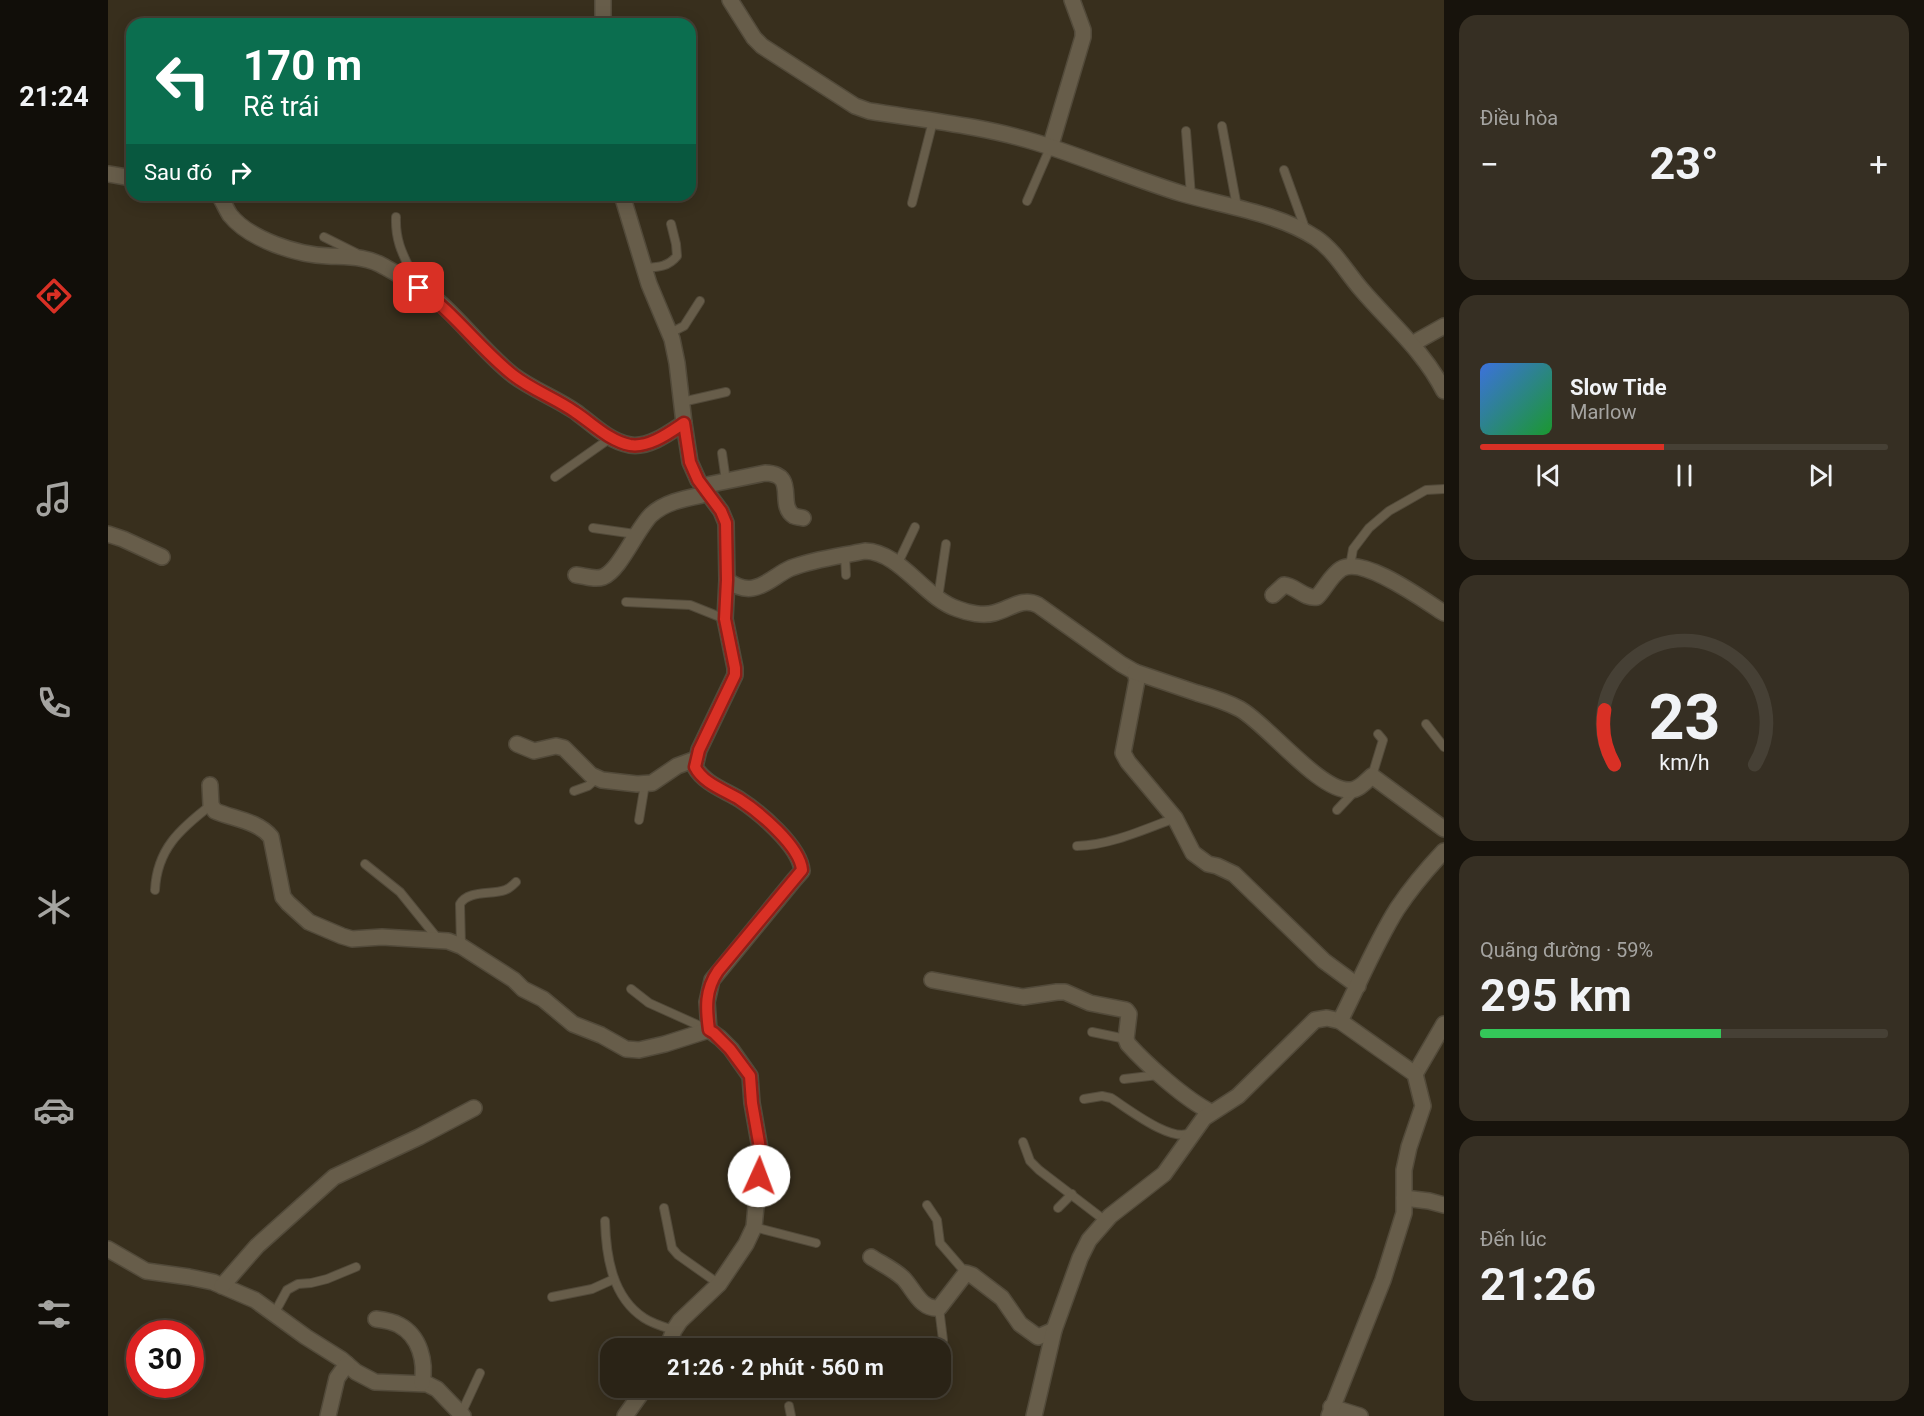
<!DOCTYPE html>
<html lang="vi">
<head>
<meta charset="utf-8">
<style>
  :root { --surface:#2a2316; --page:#362f23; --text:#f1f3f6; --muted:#a5a4a1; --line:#464035; --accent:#d93025 }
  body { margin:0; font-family:Roboto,sans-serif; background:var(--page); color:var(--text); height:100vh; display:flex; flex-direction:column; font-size:22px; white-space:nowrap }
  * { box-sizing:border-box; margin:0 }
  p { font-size:20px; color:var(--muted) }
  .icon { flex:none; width:33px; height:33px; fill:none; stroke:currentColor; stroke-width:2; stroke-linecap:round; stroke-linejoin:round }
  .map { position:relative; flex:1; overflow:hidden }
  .side { display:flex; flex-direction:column; gap:15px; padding:15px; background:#17130c; width:480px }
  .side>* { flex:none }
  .hud { position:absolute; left:18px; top:18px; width:570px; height:183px; border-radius:18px; box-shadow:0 3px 15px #0003,0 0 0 2px var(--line); background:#0b6e4f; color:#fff; overflow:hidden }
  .speed { position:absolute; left:18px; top:1320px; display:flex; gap:12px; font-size:30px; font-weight:700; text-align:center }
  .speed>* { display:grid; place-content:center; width:78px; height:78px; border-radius:50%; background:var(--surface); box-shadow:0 3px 15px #0003,0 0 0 2px var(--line); line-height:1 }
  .speed .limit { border:9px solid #d22; background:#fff; color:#111 }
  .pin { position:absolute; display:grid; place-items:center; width:51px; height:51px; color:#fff; margin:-26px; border-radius:12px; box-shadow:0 3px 9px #0006 }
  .me { position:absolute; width:66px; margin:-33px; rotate:2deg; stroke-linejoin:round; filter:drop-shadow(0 0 4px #0008) }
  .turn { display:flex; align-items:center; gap:21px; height:126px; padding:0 18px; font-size:27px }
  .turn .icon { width:78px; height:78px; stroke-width:2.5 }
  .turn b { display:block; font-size:42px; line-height:51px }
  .then { display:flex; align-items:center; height:57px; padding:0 18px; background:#0003; gap:12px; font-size:22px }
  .big { font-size:45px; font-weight:700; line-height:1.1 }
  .side .widget { flex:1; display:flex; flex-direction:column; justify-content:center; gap:9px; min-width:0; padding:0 21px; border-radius:18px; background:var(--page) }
  .side .dial { align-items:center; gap:0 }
  .dial svg { height:156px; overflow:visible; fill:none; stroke:var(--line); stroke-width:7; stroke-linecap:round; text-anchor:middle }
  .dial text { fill:var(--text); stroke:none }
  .song { display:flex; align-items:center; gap:18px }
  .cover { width:72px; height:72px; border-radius:9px; background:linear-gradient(135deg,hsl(220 70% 55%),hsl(130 70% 35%)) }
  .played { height:6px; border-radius:3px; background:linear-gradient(90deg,var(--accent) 45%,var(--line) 45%) }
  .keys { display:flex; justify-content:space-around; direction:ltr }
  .heat { display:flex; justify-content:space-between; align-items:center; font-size:33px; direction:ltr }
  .charge { height:9px; border-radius:4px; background:linear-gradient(90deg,#34c759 59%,var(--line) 0) }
  .trip { position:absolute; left:492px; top:1338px; width:351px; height:60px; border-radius:18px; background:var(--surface); box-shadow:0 3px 15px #0003,0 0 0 2px var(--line); font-weight:700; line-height:60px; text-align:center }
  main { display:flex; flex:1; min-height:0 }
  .tabs { display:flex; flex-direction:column; width:108px; justify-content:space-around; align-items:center; background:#110e09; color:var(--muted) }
  .tabs .icon { width:42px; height:42px }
  .tabs .active { color:var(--accent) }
  .tabs b { font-size:27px; color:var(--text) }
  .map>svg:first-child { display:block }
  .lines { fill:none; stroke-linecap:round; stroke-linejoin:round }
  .lane-casing { stroke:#524a3a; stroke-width:10 }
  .street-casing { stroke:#524a3a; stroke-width:18 }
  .secondary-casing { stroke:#524a3a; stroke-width:18 }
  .lane { stroke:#675d4a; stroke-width:8 }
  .street { stroke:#675d4a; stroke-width:15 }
  .secondary { stroke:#675d4a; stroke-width:15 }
  .route-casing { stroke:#8d1f18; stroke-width:15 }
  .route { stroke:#d93025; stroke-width:10 }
</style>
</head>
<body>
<main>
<nav class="tabs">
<b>21:24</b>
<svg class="icon active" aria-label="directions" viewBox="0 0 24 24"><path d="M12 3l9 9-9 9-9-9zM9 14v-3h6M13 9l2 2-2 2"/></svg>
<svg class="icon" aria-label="music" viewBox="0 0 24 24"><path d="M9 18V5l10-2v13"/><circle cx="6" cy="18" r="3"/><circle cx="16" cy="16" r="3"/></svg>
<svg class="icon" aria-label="phone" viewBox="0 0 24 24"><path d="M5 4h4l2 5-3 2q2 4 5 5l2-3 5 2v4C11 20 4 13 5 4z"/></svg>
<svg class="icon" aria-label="climate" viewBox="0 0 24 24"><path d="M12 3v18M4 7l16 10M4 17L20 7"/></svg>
<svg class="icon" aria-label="car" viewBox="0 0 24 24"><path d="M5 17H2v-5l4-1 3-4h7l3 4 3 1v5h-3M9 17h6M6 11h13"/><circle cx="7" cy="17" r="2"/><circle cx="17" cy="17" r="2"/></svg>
<svg class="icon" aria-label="filters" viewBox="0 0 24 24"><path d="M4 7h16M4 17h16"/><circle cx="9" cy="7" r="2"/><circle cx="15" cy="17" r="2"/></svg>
</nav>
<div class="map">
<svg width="1336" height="1416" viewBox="0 0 1336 1416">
  <rect width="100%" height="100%" fill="#382f1d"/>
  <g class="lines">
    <g class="lane-casing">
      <g id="lane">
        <polyline points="1114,126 1129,207"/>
        <polyline points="1078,131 1083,196"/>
        <polyline points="1176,170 1198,231"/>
        <polyline points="919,201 942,148"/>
        <polyline points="804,203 825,121"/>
        <path d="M288,217C287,244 297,258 308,282"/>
        <polyline points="216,237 248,253"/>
        <path d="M536,268C550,267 560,267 569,256L568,244L563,224"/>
        <polyline points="562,333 576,326 592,301"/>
        <polyline points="574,402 618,392"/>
        <polyline points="614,453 618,481"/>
        <polyline points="447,477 504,437"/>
        <polyline points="485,528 527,534"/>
        <polyline points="737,555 738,575"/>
        <polyline points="789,565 807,527"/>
        <polyline points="1242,566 1245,549 1261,528 1281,511 1318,490 1336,489"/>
        <polyline points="830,598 838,544"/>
        <polyline points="518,602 582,605 617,619"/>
        <polyline points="1318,724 1336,747"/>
        <polyline points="1264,776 1275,740 1270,734"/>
        <polyline points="466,791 480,786 489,778"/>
        <polyline points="1229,810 1246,792"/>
        <polyline points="531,820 537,784"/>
        <path d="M969,846C1002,845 1035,830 1067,818"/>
        <polyline points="257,864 292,892 330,939"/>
        <path d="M47,890C49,849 72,829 103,805"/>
        <path d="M353,946L352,904C360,890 383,895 397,890C401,889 405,885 408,882"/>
        <polyline points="523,989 541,1003 601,1030"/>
        <polyline points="984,1032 1018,1039"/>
        <polyline points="1016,1079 1050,1075"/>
        <path d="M976,1099L994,1096L1003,1098C1019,1108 1066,1145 1083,1132"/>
        <polyline points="915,1142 922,1161 931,1170 995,1219 999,1218"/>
        <polyline points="819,1205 829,1220 832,1243 858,1273"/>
        <polyline points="556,1208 564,1248 570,1255 611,1284"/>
        <polyline points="950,1208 964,1194"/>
        <path d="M497,1221C498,1256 504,1297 536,1318C545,1324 556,1327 566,1330"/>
        <polyline points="646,1227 708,1243"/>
        <polyline points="444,1297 484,1289 506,1279"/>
        <polyline points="831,1308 835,1340 832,1350"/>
        <polyline points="166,1314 179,1290 190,1284 203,1283 219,1279 248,1267"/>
        <polyline points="681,1406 683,1416"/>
        <polyline points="353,1414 372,1373"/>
      </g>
    </g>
    <g class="street-casing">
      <g id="street">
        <polyline points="495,24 495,0"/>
        <polyline points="942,148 975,37 975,30 964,0"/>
        <polyline points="0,174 24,178"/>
        <path d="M111,195C115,201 118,209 122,215C142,240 190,255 220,256C241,257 259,256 277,267C295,277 315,289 331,302C357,325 378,354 405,375C425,390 448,398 468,412C484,424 502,442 522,445C541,448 561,433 576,423"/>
        <path d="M514,195L541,284L564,339L569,363L576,423L582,462L590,480L613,511L618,523L619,580L617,619L627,668V675L591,750L587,767C596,783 616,790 631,799C651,812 692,846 694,871L686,880L604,980L599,1002L601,1030"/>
        <polyline points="1304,344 1336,326"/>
        <path d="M594,486L657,473C691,474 668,505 686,516C688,517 692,517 695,518"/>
        <polyline points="0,534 15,539 54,557"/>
        <path d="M468,575C477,576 487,580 495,577C512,570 528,530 543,515C558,501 580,498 599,494"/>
        <path d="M619,580C627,586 635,590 645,588C660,585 669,574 683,568C706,559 733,556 757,551C793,552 816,598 850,609C860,613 875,616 886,613C902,609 914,597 930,605L1013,664L1027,672L1029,680L1015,753L1020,762L1067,818L1085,853L1100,864L1109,866L1126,874L1216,961L1250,986"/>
        <path d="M1165,595L1176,585C1188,586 1196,599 1209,597C1217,589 1223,575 1233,569C1255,555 1317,601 1336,613"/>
        <path d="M1027,672C1048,679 1068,686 1089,693C1103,697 1119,702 1132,709C1159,724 1212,792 1242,790C1251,790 1258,781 1264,776L1336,829"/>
        <polyline points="409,744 426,751 448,746 456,748 483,775 494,780 529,784 544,783 569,766 588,759"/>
        <path d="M102,785L103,805L107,811C126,819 150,821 163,837L175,897L180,903L201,922L234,936L244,939L274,937L340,941L353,946L406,980L415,989L435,999L465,1024L493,1035L518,1049L531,1050L557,1044L601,1030L612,1038L623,1049L642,1076L644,1103L653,1154L646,1227L638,1244L611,1284L572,1321L566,1330L559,1348"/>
        <path d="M824,980L915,997L949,992H957L982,1003L1018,1010L1021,1014L1018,1039L1020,1044C1038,1064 1078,1100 1103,1112"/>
        <polyline points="1307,1074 1336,1024"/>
        <polyline points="1296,1198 1321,1201 1336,1205"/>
        <polyline points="0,1249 38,1271 81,1277 105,1282 147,1300 198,1337 233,1359 248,1372 267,1382 319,1384 329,1389 355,1416"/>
        <path d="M763,1257C774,1264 787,1270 796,1279C806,1290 813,1310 831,1308L858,1273L864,1275L894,1298L912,1324L930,1337L946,1330"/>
        <polyline points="114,1286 149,1246 226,1177 311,1137 366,1108"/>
        <path d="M268,1319C276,1320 284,1321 291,1325C312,1336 318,1362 314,1383"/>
        <polyline points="1223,1407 1252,1416"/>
        <polyline points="220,1416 229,1378 239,1364"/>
        <polyline points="517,1416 537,1388"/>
        <polyline points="926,1416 946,1330 972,1258 981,1240 1002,1216 1056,1174 1096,1118 1130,1096 1207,1020 1219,1018 1232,1021"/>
      </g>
    </g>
    <g class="secondary-casing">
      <g id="secondary">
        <path d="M622,0L646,38L654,46L747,106L761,111C817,120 876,126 930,143C978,158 1024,178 1072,193C1116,206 1170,213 1208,238C1227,251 1239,273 1253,289C1282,323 1316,351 1336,391"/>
        <path d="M1221,1416L1275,1280L1296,1213V1170L1301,1147L1315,1106L1307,1074L1232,1021C1251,984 1267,944 1289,909C1303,888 1319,869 1336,851"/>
      </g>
    </g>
    <use href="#lane" class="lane"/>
    <use href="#street" class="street"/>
    <use href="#secondary" class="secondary"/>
  </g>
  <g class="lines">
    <g class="route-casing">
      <path id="route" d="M311,288C346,312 371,348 405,375C424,390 447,398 467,412C484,423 501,441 522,445C541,448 561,433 576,423L582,462L590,480L613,511L618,523L619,580L617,619L627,668V675L591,750L587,767C595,783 616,790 631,799C651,812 692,846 694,870L610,971C597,990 598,1008 601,1030L606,1033L622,1049L642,1076L644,1103L653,1154L651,1176"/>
    </g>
    <use href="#route" class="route"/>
  </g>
</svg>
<div class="speed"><div class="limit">30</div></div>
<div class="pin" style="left:311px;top:288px;background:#d93025"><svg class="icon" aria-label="arrive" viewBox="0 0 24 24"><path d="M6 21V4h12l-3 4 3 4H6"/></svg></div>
<svg class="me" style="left:651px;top:1176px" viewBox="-20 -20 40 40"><circle r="19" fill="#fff"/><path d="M0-13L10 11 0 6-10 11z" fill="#d93025"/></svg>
<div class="trip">21:26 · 2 phút · 560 m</div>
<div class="hud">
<div class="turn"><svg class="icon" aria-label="left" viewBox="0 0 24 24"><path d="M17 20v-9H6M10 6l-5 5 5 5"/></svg><div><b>170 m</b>Rẽ trái</div></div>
<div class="then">Sau đó<svg class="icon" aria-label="right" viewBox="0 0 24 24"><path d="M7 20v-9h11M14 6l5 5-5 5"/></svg></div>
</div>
</div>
<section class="side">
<div class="widget"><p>Điều hòa</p>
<div class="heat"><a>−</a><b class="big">23°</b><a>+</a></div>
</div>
<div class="widget">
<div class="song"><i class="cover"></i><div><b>Slow Tide</b><p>Marlow</p></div></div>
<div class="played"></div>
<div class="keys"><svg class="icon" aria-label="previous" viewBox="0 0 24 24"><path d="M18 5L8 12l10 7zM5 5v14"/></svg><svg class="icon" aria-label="pause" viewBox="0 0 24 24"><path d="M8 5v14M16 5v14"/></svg><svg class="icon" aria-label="next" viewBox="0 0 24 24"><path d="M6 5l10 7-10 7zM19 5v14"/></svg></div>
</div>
<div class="widget dial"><svg viewBox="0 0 100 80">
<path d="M14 69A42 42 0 1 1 86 69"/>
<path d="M14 69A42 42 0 0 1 9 41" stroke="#d93025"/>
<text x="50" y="56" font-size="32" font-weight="700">23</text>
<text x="50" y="72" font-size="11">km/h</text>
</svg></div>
<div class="widget"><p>Quãng đường · 59%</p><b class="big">295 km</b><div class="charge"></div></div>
<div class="widget"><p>Đến lúc</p><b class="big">21:26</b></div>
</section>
</main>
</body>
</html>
